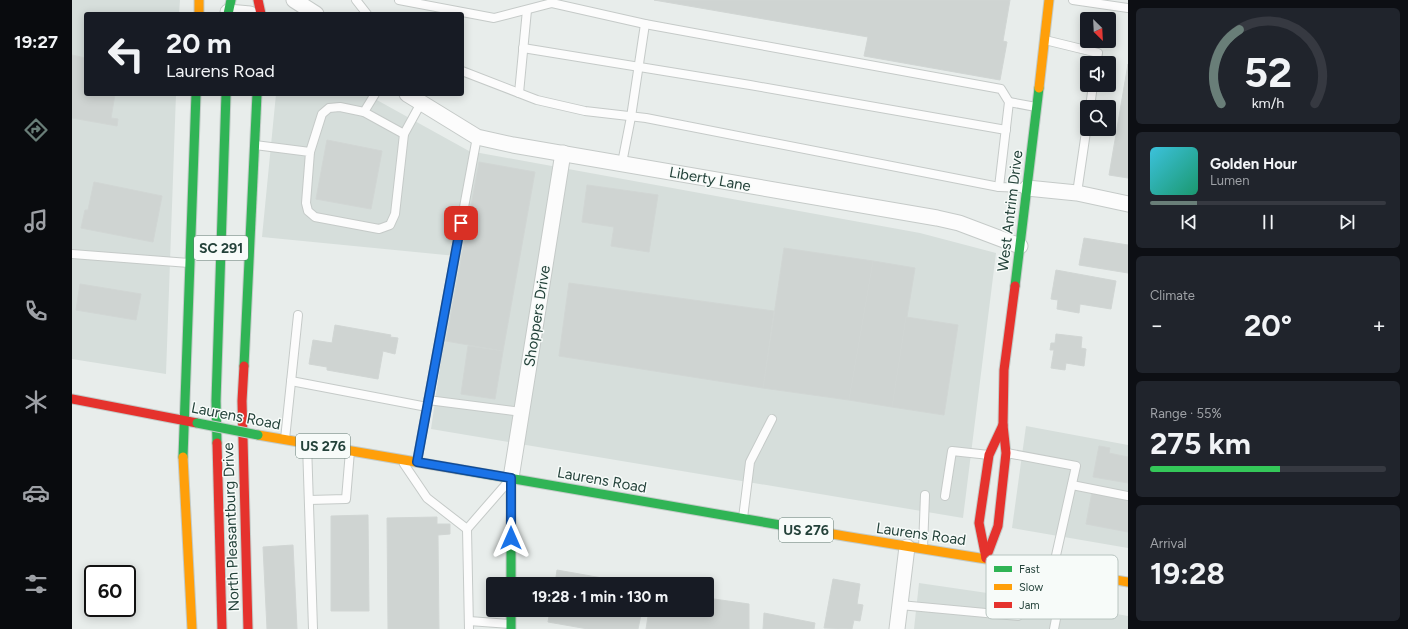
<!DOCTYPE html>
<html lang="en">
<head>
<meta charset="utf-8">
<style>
  :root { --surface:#171b24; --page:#20242c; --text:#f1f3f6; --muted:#9ea1a6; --line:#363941; --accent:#697e78 }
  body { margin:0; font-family:Figtree,sans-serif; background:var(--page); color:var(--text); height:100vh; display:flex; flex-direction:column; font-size:15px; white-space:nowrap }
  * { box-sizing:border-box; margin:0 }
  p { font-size:13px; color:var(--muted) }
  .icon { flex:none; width:22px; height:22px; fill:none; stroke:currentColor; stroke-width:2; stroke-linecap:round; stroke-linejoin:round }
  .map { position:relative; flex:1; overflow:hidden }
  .sheet { display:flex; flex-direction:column; gap:8px; padding:8px; background:#0d0f14; width:280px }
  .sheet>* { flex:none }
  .hud { position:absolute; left:12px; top:12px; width:380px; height:84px; border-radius:4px; box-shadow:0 2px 10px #0003; background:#171b24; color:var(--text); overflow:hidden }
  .needle { width:26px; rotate:156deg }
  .buttons { position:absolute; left:1008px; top:12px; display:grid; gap:8px }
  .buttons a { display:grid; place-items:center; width:36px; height:36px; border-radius:4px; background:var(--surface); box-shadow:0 2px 10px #0003; font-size:20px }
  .speed { position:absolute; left:12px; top:565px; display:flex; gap:8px; font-size:20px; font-weight:700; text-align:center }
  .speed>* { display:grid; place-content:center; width:52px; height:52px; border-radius:50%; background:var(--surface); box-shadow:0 2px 10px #0003; line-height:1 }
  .speed .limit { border:2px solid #111; border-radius:6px; background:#fff; color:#111 }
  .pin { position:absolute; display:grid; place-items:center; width:34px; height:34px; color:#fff; margin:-17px; border-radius:8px; box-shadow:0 2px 6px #0006 }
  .me { position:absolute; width:44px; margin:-22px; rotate:0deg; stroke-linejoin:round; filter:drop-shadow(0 0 3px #0008) }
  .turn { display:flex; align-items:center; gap:14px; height:84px; padding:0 16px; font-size:18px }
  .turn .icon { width:52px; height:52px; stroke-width:2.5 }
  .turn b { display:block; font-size:28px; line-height:34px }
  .big { font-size:30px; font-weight:700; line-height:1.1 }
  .sheet .tile { flex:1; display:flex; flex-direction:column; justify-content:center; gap:6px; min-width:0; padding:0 14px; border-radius:6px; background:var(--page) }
  .sheet .dial { align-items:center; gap:0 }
  .dial svg { height:104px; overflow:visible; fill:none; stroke:var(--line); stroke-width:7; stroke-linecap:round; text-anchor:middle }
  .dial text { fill:var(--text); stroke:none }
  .song { display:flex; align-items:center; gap:12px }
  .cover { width:48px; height:48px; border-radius:6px; background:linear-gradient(135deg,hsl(190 70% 55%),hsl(160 70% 35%)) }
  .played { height:4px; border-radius:2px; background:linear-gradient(90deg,var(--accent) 20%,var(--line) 20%) }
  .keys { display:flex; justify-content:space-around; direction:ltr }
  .heat { display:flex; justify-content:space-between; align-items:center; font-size:22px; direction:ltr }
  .charge { height:6px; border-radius:3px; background:linear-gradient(90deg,#34c759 55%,var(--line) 0) }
  .trip { position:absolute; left:414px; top:577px; width:228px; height:40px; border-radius:4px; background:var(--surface); box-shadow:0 2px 10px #0003; font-weight:700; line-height:40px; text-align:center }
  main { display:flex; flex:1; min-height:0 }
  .dock { display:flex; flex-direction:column; width:72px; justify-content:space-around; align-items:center; background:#090b0e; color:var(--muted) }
  .dock .icon { width:28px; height:28px }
  .dock .on { color:var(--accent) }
  .dock b { font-size:18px; color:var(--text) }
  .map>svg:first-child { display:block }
  .built { fill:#d6dedb }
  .building { fill:#cfd4d2; stroke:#d1d6d4 }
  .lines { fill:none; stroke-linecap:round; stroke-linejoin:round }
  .lane-casing { stroke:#c5cac8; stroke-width:10 }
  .street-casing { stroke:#c5cac8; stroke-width:17 }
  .fast-casing { stroke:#c3cbc8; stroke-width:11 }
  .slow-casing { stroke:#c3cbc8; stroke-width:11 }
  .jam-casing { stroke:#c3cbc8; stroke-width:11 }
  .lane { stroke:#fcfcfc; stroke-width:8 }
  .street { stroke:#fcfcfc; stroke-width:15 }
  .fast { stroke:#30b455; stroke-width:9 }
  .slow { stroke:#ff9f0a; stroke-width:9 }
  .jam { stroke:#e5322d; stroke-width:9 }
  .fast-bridge-casing { stroke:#c3ccc9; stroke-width:11; stroke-linecap:butt }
  .fast-bridge { stroke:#30b455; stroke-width:9 }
  .route-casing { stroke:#114b97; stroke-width:10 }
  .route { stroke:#1a73e8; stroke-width:7 }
  .labels { text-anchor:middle; stroke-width:3; stroke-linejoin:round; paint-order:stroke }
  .shield { fill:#f7fbf9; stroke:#637a73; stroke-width:1 }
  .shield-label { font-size:14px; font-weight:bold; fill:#24423a }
  .street-label { font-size:15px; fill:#24423a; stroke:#f7fbf9 }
  .key { fill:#f7fbf9; stroke:#b8c4c0; stroke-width:1 }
  .key-label { font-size:11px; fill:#24423a }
</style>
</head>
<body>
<main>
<nav class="dock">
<b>19:27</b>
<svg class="icon on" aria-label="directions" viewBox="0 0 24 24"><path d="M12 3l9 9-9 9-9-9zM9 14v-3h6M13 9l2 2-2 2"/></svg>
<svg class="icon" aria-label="music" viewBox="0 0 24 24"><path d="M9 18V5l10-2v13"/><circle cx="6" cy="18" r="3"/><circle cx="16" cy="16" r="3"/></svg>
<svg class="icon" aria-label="phone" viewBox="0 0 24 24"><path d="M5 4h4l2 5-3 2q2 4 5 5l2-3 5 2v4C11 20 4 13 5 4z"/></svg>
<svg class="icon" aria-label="climate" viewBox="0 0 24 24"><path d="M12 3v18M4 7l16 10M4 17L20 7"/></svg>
<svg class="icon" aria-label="car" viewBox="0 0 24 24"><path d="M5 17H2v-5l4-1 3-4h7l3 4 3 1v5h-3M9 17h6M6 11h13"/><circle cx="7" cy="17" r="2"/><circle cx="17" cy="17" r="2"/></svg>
<svg class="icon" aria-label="filters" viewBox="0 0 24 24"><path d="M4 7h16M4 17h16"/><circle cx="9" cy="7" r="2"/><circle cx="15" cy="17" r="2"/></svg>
</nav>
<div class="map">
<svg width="1056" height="629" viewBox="0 0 1056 629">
  <rect width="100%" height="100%" fill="#e8edeb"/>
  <g class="built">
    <polygon points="0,0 108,0 107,14 14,14 14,94 104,94 94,374 0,359"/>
    <polygon points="204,94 294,94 397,151 848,233 924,253 891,518 359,429 384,256 190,237"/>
    <polygon points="954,426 1056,445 1056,548 940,528"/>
    <polygon points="847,583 970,601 1056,616 1056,629 842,629"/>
  </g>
  <g class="building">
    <polygon points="582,0 938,0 931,41 935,42 928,80 792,56 796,37"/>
    <polygon points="0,55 14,58 14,94 43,94 39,118 46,119 45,126 0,118"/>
    <polygon points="1056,64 1056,178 1037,175"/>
    <polygon points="255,140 310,151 299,209 244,199"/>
    <polygon points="407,162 463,172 431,351 374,341"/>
    <polygon points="22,182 90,196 81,242 9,228 13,210 16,210"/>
    <polygon points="515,185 586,195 577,252 539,246 542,227 510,222"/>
    <polygon points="1012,238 1056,245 1056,273 1007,265"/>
    <polygon points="712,248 801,261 777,400 691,388"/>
    <polygon points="801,261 843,268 820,407 777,400"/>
    <polygon points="984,270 1044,281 1039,309 1008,304 1007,313 985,309 986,300 979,299"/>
    <polygon points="497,283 702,311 691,388 487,356"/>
    <polygon points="8,284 69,294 64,320 4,310"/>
    <polygon points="834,317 886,325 872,415 820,407"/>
    <polygon points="263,325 319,335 318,337 326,338 323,354 311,351 306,379 255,370 255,367 237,364 241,340 260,343"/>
    <polygon points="984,334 1010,337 1009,348 1014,349 1012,366 994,363 993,370 979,368 982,350 978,350 979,343 983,343"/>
    <polygon points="396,346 431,351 423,399 389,394"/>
    <polygon points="1027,446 1038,448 1037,453 1056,457 1056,483 1021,477"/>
    <polygon points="1020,492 1056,499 1056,532 1014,524"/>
    <polygon points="296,515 297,611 259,611 259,516"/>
    <polygon points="365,517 365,524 378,524 378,534 366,535 367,629 316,629 315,518"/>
    <polygon points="221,545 225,629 195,629 191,547"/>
    <polygon points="485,570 564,584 483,584"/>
    <polygon points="761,579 788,584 785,604 791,605 788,621 782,620 780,629 752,628"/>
    <polygon points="635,598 677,604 677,629 574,629 577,610 635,610"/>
    <polygon points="478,610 570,610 566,629 516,629 476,622"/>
    <polygon points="692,613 743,623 742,629 691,629"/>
  </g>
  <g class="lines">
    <g class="lane-casing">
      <g id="lane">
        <polyline points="284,0 295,14"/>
        <polyline points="327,0 422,18 480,3 573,24 929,89 937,102 927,187"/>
        <polyline points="1001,0 1056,8"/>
        <polyline points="973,40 1026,53 1024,63"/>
        <polyline points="451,48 678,85 934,130"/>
        <polyline points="390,71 465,100 513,111 574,118 927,187 954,188"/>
        <polyline points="447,93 455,10"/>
        <polyline points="937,102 964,107"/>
        <polyline points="1018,107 1021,85"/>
        <polyline points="292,112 332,134"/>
        <polyline points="183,145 238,152 234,203 236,211 243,217 307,229 318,225 323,214 332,134 349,103"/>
        <polyline points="238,152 250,114 257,108 268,107 292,112 303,94"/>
        <polyline points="550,163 559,117 573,24"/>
        <polyline points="1005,193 1015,125"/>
        <polyline points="0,254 117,263"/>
        <polyline points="219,381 355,407"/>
        <polyline points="356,400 450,412"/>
        <polyline points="213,439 226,315"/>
        <polyline points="235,444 241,629"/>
        <polyline points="935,453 1004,466 981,569"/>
        <polyline points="345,461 405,137"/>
        <polyline points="332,464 355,498 395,529"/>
        <polyline points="1000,485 1056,496"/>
        <polyline points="873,496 880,451 917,455"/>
        <polyline points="237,500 274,499 278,451"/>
        <polyline points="671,518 678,462 700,419"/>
        <polyline points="851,548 853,495"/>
        <polyline points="828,605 946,616 953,565"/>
        <polyline points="397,621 438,624"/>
        <polyline points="397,629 395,529 435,483"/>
        <polyline points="982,629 993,572"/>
      </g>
    </g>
    <g class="street-casing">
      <g id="street">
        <polyline points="222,0 244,14"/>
        <polyline points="156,12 178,14"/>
        <polyline points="335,94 405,137 441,145 865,218 887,223 948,246"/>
        <polyline points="955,188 1005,193 1056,204"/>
        <polyline points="439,478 491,153"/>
        <polyline points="825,629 835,547"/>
      </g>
    </g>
    <g class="fast-casing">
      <g id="fast">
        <polyline points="156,14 159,0"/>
        <polyline points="943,286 967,88"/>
        <polyline points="172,366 185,94"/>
        <polyline points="145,443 144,401 154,94"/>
        <polyline points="111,457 124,94"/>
        <polyline points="385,469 714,526"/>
        <polyline points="439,478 439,584"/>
        <polyline points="439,610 439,629"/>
      </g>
    </g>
    <g class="slow-casing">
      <g id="slow">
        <polyline points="127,0 127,14"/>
        <polyline points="967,88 977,0"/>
        <polyline points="186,435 385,469"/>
        <polyline points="111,457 120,629"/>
        <path d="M714,526C828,546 942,563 1056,582"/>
      </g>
    </g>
    <g class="jam-casing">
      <g id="jam">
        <polyline points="186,0 189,14"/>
        <polyline points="172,366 170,401 176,629"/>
        <polyline points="0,399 125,423"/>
        <polyline points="145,443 150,629"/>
        <polyline points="914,558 926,526 934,453 931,425 932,370 943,286"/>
        <polyline points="914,558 907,523 917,455 931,425"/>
      </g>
    </g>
    <use href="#lane" class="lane"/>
    <use href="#street" class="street"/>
    <use href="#fast" class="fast"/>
    <use href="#slow" class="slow"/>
    <use href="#jam" class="jam"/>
    <g class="fast-bridge-casing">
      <polyline id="fast-bridge" points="125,423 186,435"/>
    </g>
    <use href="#fast-bridge" class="fast-bridge"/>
  </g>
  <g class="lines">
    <g class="route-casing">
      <polyline id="route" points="389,223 345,462 439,478 439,538"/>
    </g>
    <use href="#route" class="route"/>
  </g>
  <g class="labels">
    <g class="shield">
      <rect x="122" y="236" width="54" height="24" rx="3"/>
      <rect x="224" y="434" width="54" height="24" rx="3"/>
      <rect x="707" y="518" width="54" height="24" rx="3"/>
    </g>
    <g class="shield-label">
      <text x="149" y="253">SC 291</text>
      <text x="251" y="451">US 276</text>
      <text x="734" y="535">US 276</text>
    </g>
    <g class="street-label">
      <text transform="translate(638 179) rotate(10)" y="5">Liberty Lane</text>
      <text transform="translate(938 211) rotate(-83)" y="5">West Antrim Drive</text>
      <text transform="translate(465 316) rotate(-81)" y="5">Shoppers Drive</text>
      <text transform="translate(164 416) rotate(11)" y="5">Laurens Road</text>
      <text transform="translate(530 480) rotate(10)" y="5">Laurens Road</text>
      <text transform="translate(159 527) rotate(-92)" y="5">North Pleasantburg Drive</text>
      <text transform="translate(849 534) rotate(8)" y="5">Laurens Road</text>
    </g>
  </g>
  <rect x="914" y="555" width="132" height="64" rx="6" class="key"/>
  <rect x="922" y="566" width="18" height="6" fill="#30b455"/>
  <rect x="922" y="584" width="18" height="6" fill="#ff9f0a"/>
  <rect x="922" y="602" width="18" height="6" fill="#e5322d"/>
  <g class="key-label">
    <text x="947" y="573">Fast</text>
    <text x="947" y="591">Slow</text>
    <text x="947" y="609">Jam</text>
  </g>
</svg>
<div class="buttons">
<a><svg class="needle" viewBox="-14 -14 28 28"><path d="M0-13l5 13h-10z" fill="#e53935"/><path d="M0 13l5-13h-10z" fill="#9ea1a6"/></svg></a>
<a><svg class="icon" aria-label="sound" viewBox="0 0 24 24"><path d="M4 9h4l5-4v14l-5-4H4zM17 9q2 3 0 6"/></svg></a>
<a><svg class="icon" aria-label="search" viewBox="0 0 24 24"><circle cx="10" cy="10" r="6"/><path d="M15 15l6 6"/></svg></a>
</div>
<div class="speed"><div class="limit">60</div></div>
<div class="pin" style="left:389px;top:223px;background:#d93025"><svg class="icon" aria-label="arrive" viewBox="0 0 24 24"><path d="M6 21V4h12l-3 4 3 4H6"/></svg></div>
<svg class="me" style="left:439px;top:538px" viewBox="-20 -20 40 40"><path d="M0-17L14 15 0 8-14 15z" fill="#1a73e8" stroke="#fff" stroke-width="4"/></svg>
<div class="trip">19:28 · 1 min · 130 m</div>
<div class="hud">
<div class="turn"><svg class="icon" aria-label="left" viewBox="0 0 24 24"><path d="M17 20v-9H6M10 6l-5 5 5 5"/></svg><div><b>20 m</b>Laurens Road</div></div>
</div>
</div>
<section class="sheet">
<div class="tile dial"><svg viewBox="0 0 100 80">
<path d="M14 69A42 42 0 1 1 86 69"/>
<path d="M14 69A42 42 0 0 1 28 12" stroke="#697e78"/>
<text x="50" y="56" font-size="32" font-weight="700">52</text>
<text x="50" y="72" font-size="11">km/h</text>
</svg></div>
<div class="tile">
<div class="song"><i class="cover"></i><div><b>Golden Hour</b><p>Lumen</p></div></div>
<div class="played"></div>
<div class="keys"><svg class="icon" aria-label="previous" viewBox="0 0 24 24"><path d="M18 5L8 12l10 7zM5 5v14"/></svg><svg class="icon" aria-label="pause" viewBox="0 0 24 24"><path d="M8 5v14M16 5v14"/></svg><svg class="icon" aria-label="next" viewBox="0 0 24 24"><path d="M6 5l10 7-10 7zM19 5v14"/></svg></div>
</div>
<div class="tile"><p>Climate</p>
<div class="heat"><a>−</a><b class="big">20°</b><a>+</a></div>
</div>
<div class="tile"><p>Range · 55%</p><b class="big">275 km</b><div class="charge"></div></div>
<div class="tile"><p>Arrival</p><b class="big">19:28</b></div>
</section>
</main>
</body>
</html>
